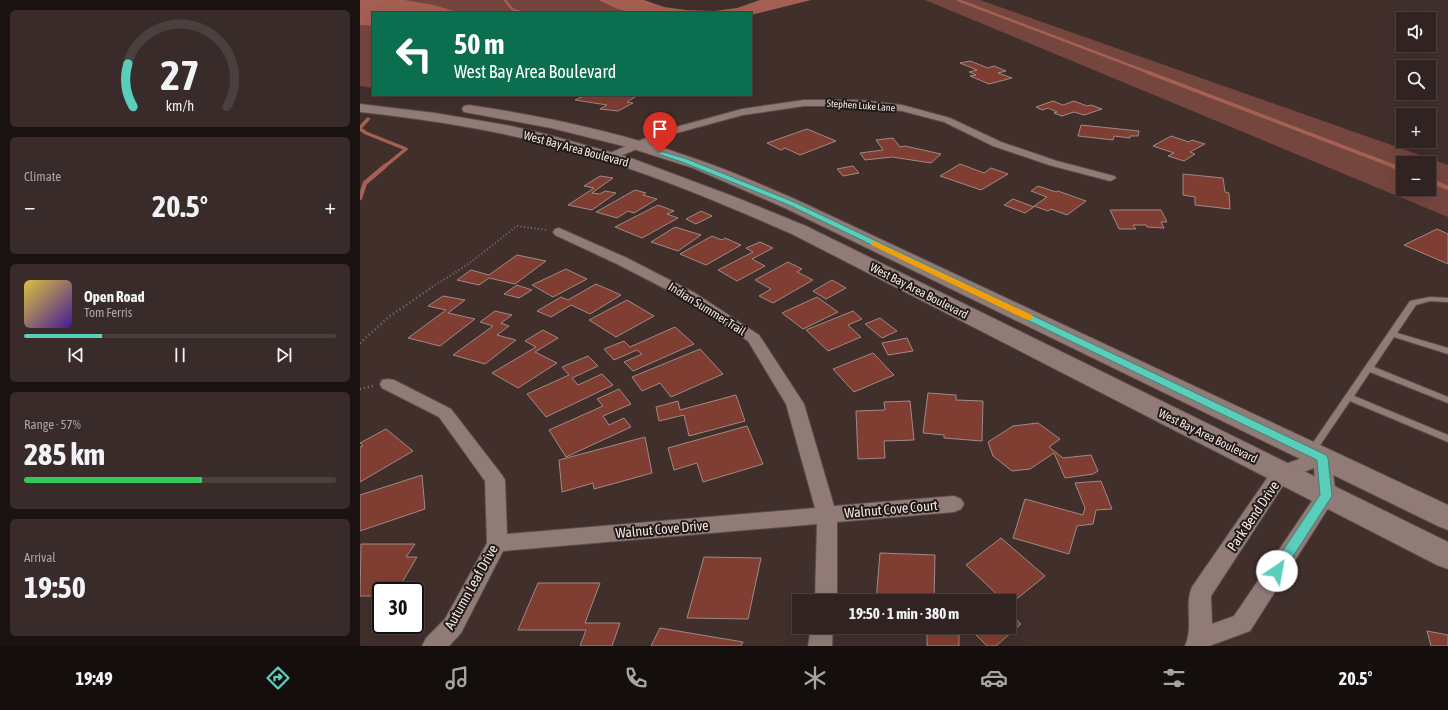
<!DOCTYPE html>
<html lang="en">
<head>
<meta charset="utf-8">
<style>
  :root { --surface:#312321; --page:#392b2a; --text:#f1f3f6; --muted:#a8a4a5; --line:#4c403f; --accent:#5bcebb }
  body { margin:0; font-family:"Asap Condensed",sans-serif; background:var(--page); color:var(--text); height:100vh; display:flex; flex-direction:column; font-size:15px; white-space:nowrap }
  * { box-sizing:border-box; margin:0 }
  p { font-size:13px; color:var(--muted) }
  .icon { flex:none; width:22px; height:22px; fill:none; stroke:currentColor; stroke-width:2; stroke-linecap:round; stroke-linejoin:round }
  .map { position:relative; flex:1; overflow:hidden }
  .drawer { display:flex; flex-direction:column; gap:10px; padding:10px; background:#1b1312; width:360px }
  .drawer>* { flex:none }
  .banner { position:absolute; left:12px; top:12px; width:380px; height:84px; border-radius:0px; box-shadow:0 4px 16px #0002,0 0 0 1px var(--line); background:#0b6e4f; color:#fff; overflow:hidden }
  .controls { position:absolute; left:1036px; top:12px; display:grid; gap:8px }
  .controls a { display:grid; place-items:center; width:40px; height:40px; border-radius:0px; background:var(--surface); box-shadow:0 4px 16px #0002,0 0 0 1px var(--line); font-size:20px }
  .speed { position:absolute; left:12px; top:582px; display:flex; gap:8px; font-size:20px; font-weight:700; text-align:center }
  .speed>* { display:grid; place-content:center; width:52px; height:52px; border-radius:50%; background:var(--surface); box-shadow:0 4px 16px #0002,0 0 0 1px var(--line); line-height:1 }
  .speed .limit { border:2px solid #111; border-radius:6px; background:#fff; color:#111 }
  .pin { position:absolute; display:grid; place-items:center; width:34px; height:34px; color:#fff; margin:-41px -17px; border-radius:50% 50% 50% 0; rotate:-45deg; box-shadow:0 0 4px #0007 }
  .pin .icon { rotate:45deg }
  .me { position:absolute; width:44px; margin:-22px; rotate:33deg; stroke-linejoin:round; filter:drop-shadow(0 0 3px #0008) }
  .turn { display:flex; align-items:center; gap:14px; height:84px; padding:0 16px; font-size:18px }
  .turn .icon { width:52px; height:52px; stroke-width:2.5 }
  .turn b { display:block; font-size:28px; line-height:34px }
  .big { font-size:30px; font-weight:700; line-height:1.1 }
  .drawer .widget { flex:1; display:flex; flex-direction:column; justify-content:center; gap:6px; min-width:0; padding:0 14px; border-radius:6px; background:var(--page) }
  .drawer .dial { align-items:center; gap:0 }
  .dial svg { height:104px; overflow:visible; fill:none; stroke:var(--line); stroke-width:7; stroke-linecap:round; text-anchor:middle }
  .dial text { fill:var(--text); stroke:none }
  .song { display:flex; align-items:center; gap:12px }
  .cover { width:48px; height:48px; border-radius:6px; background:linear-gradient(135deg,hsl(50 70% 55%),hsl(260 70% 35%)) }
  .played { height:4px; border-radius:2px; background:linear-gradient(90deg,var(--accent) 25%,var(--line) 25%) }
  .keys { display:flex; justify-content:space-around; direction:ltr }
  .heat { display:flex; justify-content:space-between; align-items:center; font-size:22px; direction:ltr }
  .charge { height:6px; border-radius:3px; background:linear-gradient(90deg,#34c759 57%,var(--line) 0) }
  .trip { position:absolute; left:432px; top:594px; width:224px; height:40px; border-radius:0px; background:var(--surface); box-shadow:0 4px 16px #0002,0 0 0 1px var(--line); font-weight:700; line-height:40px; text-align:center }
  .tabs { display:flex; height:64px; justify-content:space-around; align-items:center; background:#140e0d; color:var(--muted) }
  .tabs .icon { width:28px; height:28px }
  .tabs .current { color:var(--accent) }
  .tabs b { font-size:18px; color:var(--text) }
  main { display:flex; flex:1; min-height:0 }
  .map>svg:first-child { display:block }
  .green { fill:#75463e; fill-rule:evenodd }
  .water { fill:#a55f53 }
  .lines { fill:none; stroke-linecap:round; stroke-linejoin:round }
  .stream-far2 { stroke:#a55f53; stroke-width:2.5 }
  .stream-far1 { stroke:#a55f53; stroke-width:3.5 }
  .stream { stroke:#a55f53; stroke-width:4.5 }
  .building { fill:#803e33; stroke:#9f8985 }
  .lane-casing { stroke:#5c4d4a; stroke-width:2 }
  .street-casing { stroke:#5c4d4a; stroke-width:2 }
  .secondary-casing { stroke:#5c4d4a; stroke-width:2 }
  .path-far1 { stroke:#7f6f6c; stroke-width:2; stroke-dasharray:1 2.5; stroke-linecap:butt }
  .path { stroke:#7f6f6c; stroke-width:2.5; stroke-dasharray:1 3; stroke-linecap:butt }
  .lane { fill:#907b77; fill-rule:evenodd }
  .street { fill:#907b77; fill-rule:evenodd }
  .secondary { fill:#907b77; fill-rule:evenodd }
  .route { fill:#5bcebb; stroke:#3b867a }
  .slow { fill:#f59e0b }
  .labels { text-anchor:middle; stroke-width:4; stroke-linejoin:round; paint-order:stroke }
  .far-street-label { font-size:10px; fill:#f2e6e4; stroke:#221a18 }
  .street-label { font-size:12px; fill:#f2e6e4; stroke:#221a18 }
  .near-street-label { font-size:14px; fill:#f2e6e4; stroke:#221a18 }
</style>
</head>
<body>
<main>
<section class="drawer">
<div class="widget dial"><svg viewBox="0 0 100 80">
<path d="M14 69A42 42 0 1 1 86 69"/>
<path d="M14 69A42 42 0 0 1 10 36" stroke="#5bcebb"/>
<text x="50" y="56" font-size="32" font-weight="700">27</text>
<text x="50" y="72" font-size="11">km/h</text>
</svg></div>
<div class="widget"><p>Climate</p>
<div class="heat"><a>−</a><b class="big">20.5°</b><a>+</a></div>
</div>
<div class="widget">
<div class="song"><i class="cover"></i><div><b>Open Road</b><p>Tom Ferris</p></div></div>
<div class="played"></div>
<div class="keys"><svg class="icon" aria-label="previous" viewBox="0 0 24 24"><path d="M18 5L8 12l10 7zM5 5v14"/></svg><svg class="icon" aria-label="pause" viewBox="0 0 24 24"><path d="M8 5v14M16 5v14"/></svg><svg class="icon" aria-label="next" viewBox="0 0 24 24"><path d="M6 5l10 7-10 7zM19 5v14"/></svg></div>
</div>
<div class="widget"><p>Range · 57%</p><b class="big">285 km</b><div class="charge"></div></div>
<div class="widget"><p>Arrival</p><b class="big">19:50</b></div>
</section>
<div class="map">
<svg width="1088" height="646" viewBox="0 0 1088 646">
  <rect width="100%" height="100%" fill="#412f2c"/>
  <g class="green">
    <polygon points="0,0 238,0 257,9 272,13 13,13 13,88 0,86"/>
    <path d="M565,0H620L1088,165V217ZM1043,163H1069V189H1043Z"/>
  </g>
  <g class="water">
    <polygon points="0,0 44,0 74,5 100,13 13,13 13,26 0,25"/>
    <polygon points="238,0 284,0 304,7 326,10 354,11 377,8 400,0 451,0 391,15 391,13 272,13 257,9"/>
  </g>
  <g class="lines">
    <g class="stream-far2">
      <polyline points="145,0 152,9 163,13"/>
      <polyline points="598,0 790,73"/>
    </g>
    <g class="stream-far1">
      <polyline points="787,72 1036,167"/>
      <polyline points="0,128 8,119"/>
      <polyline points="0,129 6,133 46,149 24,167"/>
    </g>
    <g class="stream">
      <polyline points="1033,166 1043,170"/>
      <polyline points="1069,180 1088,188"/>
      <polyline points="0,198 5,183 25,166"/>
    </g>
  </g>
  <g class="building">
    <polygon points="610,61 628,68 634,66 646,71 638,73 652,78 629,84 610,76 616,75 609,72 617,70 600,63"/>
    <polygon points="226,95 246,96 278,95 267,102 273,103 258,111 240,109 247,105 215,100"/>
    <polygon points="693,101 703,105 714,101 727,106 731,105 742,109 724,115 714,112 702,116 694,113 697,112 688,108 682,110 676,107"/>
    <polygon points="721,125 779,131 778,136 770,136 770,138 754,136 753,140 718,136"/>
    <polygon points="447,129 476,141 440,155 425,148 421,150 407,143"/>
    <polygon points="811,136 829,142 832,140 845,144 830,152 835,154 824,161 808,156 814,153 793,146"/>
    <polygon points="533,138 540,147 545,146 581,154 571,163 532,157 505,160 500,153 523,150 516,140"/>
    <polygon points="600,164 624,173 631,168 648,174 621,190 580,176"/>
    <polygon points="493,166 499,173 483,176 477,169"/>
    <polygon points="823,174 863,178 865,192 869,193 870,209 835,205 835,197 823,195"/>
    <polygon points="240,176 253,178 232,193 240,194 245,191 256,193 232,210 208,205 234,188 224,186"/>
    <polygon points="678,186 696,192 698,191 726,201 707,215 691,209 688,211 674,206 687,197 671,191"/>
    <polygon points="275,190 286,193 283,195 297,199 274,213 268,211 257,218 236,212"/>
    <polygon points="653,199 674,207 665,213 644,205"/>
    <polygon points="298,205 314,211 307,214 318,218 282,238 255,227"/>
    <polygon points="750,210 801,210 807,222 801,222 804,228 787,227 786,225 773,225 776,229 759,229"/>
    <polygon points="341,211 352,216 336,224 326,219"/>
    <polygon points="315,227 341,235 318,251 291,242"/>
    <polygon points="1077,229 1088,234 1088,264 1044,245"/>
    <polygon points="352,236 362,240 365,238 381,245 346,265 320,254"/>
    <polygon points="400,242 413,248 392,259 405,266 377,281 358,270 393,252 386,248"/>
    <polygon points="157,255 186,261 155,284 129,278 119,285 97,280 111,270 129,275"/>
    <polygon points="428,262 442,269 437,272 453,280 413,303 399,296 411,289 395,280"/>
    <polygon points="206,269 227,279 193,297 172,285"/>
    <polygon points="472,280 486,288 466,299 453,291"/>
    <polygon points="236,284 261,295 230,314 211,305 191,317 177,311 201,297 208,300"/>
    <polygon points="157,285 172,290 159,298 144,294"/>
    <polygon points="83,296 105,300 88,313 115,319 80,346 48,338 86,310 68,306"/>
    <polygon points="457,297 478,312 443,329 422,313"/>
    <polygon points="267,300 294,316 256,337 229,320"/>
    <polygon points="135,311 152,315 141,323 149,326 137,335 156,340 125,364 93,355 133,326 120,322"/>
    <polygon points="493,311 502,319 488,325 501,337 468,351 446,330"/>
    <polygon points="520,318 537,331 522,338 505,324"/>
    <polygon points="315,327 334,344 273,371 264,362 282,354 277,350 254,360 244,349 264,341 270,347"/>
    <polygon points="183,330 198,338 175,352 197,363 158,388 132,373 176,347 165,341"/>
    <polygon points="547,338 553,351 528,355 522,343"/>
    <polygon points="340,349 363,374 311,397 300,383 282,391 272,377"/>
    <polygon points="513,353 534,375 494,392 473,369"/>
    <polygon points="228,356 238,366 212,378 218,385 242,374 253,385 186,417 167,394 209,375 202,367"/>
    <polygon points="259,389 271,404 243,416 249,425 264,418 271,427 206,457 189,430 243,406 237,399"/>
    <polygon points="568,393 596,395 596,400 623,401 622,441 584,438 584,435 563,433"/>
    <polygon points="376,395 385,421 329,436 324,415 299,421 296,407 318,401 320,410"/>
    <polygon points="550,401 554,440 524,441 525,458 498,459 496,411 525,410 524,402"/>
    <polygon points="678,423 700,439 689,447 703,458 731,455 738,471 733,474 705,478 694,453 670,469 652,471 633,456 628,442 653,426"/>
    <polygon points="387,426 403,464 343,482 337,463 314,470 308,448"/>
    <polygon points="26,429 53,451 0,482 0,447 3,446 0,443"/>
    <polygon points="285,437 292,473 234,489 233,483 202,492 199,460"/>
    <polygon points="62,475 65,509 0,531 0,495"/>
    <polygon points="741,481 752,509 736,510 733,524 717,526 709,554 653,538 665,499 723,515 725,508 715,483"/>
    <polygon points="641,538 685,576 649,605 649,601 644,601 606,565"/>
    <polygon points="1,544 55,544 46,557 57,557 37,591 21,591 21,596 0,596"/>
    <polygon points="520,553 575,555 574,601 516,601"/>
    <polygon points="344,557 401,558 388,619 327,618"/>
    <polygon points="178,583 240,583 225,623 260,623 252,646 220,646 226,630 158,630"/>
    <polygon points="649,613 661,624 636,646 627,646 610,629 612,627 649,627"/>
    <rect x="567" y="627" width="32" height="19"/>
    <polygon points="300,628 383,642 381,646 291,646"/>
    <polygon points="1067,631 1088,635 1088,646 1071,646"/>
  </g>
  <g class="lines">
    <g class="lane-casing">
      <polygon id="lane" points="1070,297 1088,298 1088,302 1070,301 1056,305 1037,333 1088,348 1088,354 1034,337 1014,367 1088,397 1088,403 1010,372 994,396 1088,435 1088,442 990,401 954,454 951,456 948,454 946,452 948,450 1050,301"/>
    </g>
    <g class="street-casing">
      <g id="street">
        <polygon points="444,100 500,100 542,105 590,118 641,142 697,161 754,176 756,178 750,181 689,165 633,146 584,122 542,111 500,106 444,106 383,115 313,134 253,159 249,160 244,157 245,155 305,130 382,109"/>
        <polygon points="199,228 267,258 335,293 399,335 444,404 474,506 594,496 601,499 604,504 601,509 594,512 477,522 477,601 455,601 457,524 143,551 101,633 89,646 62,646 66,638 85,619 127,543 125,481 79,417 22,388 20,384 22,380 28,379 34,380 91,409 142,475 145,480 147,534 455,508 426,404 388,341 325,299 257,264 195,235 193,232 195,229"/>
        <path d="M962,451L969,453L971,458L976,496L890,631L849,646H825C834,626 824,605 832,587L914,468ZM954,468L956,495L874,616L852,624L851,596L928,478Z"/>
        <polygon points="451,627 473,627 472,646 448,646"/>
      </g>
    </g>
    <g class="secondary-casing">
      <g id="secondary">
        <path d="M0,104L75,113L151,126L189,135L268,157L375,197L446,226L1088,542V569L1077,565L432,234C363,204 293,174 220,153C148,132 75,120 0,112Z"/>
        <path d="M109,105C184,116 259,132 330,157C367,169 402,185 437,200L1088,505V530L1078,526L425,208L333,168L267,147L191,128L104,112L102,109L104,106Z"/>
      </g>
    </g>
    <polyline class="path-far1" points="69,289 107,265 157,226 186,230"/>
    <g class="path">
      <polyline points="0,343 30,316 71,288"/>
      <polyline points="0,389 13,386"/>
    </g>
    <use href="#lane" class="lane"/>
    <use href="#street" class="street"/>
    <use href="#secondary" class="secondary"/>
  </g>
  <polygon class="route" points="300,151 327,159 434,202 966,455 968,458 972,496 921,575 917,577 912,575 910,571 912,567 960,495 957,460 429,205 322,162 298,154 297,153"/>
  <polygon class="slow" points="514,241 672,315 673,317 669,320 665,319 511,245 511,242"/>
  <g class="labels">
    <g class="far-street-label">
      <text transform="translate(501 105) rotate(4)" y="4">Stephen Luke Lane</text>
    </g>
    <g class="street-label">
      <text transform="translate(216 149) rotate(15)" y="4">West Bay Area Boulevard</text>
      <text transform="translate(559 291) rotate(27)" y="4">West Bay Area Boulevard</text>
      <text transform="translate(347 309) rotate(32)" y="4">Indian Summer Trail</text>
      <text transform="translate(848 436) rotate(26)" y="4">West Bay Area Boulevard</text>
    </g>
    <g class="near-street-label">
      <text transform="translate(531 509) rotate(-5)" y="5">Walnut Cove Court</text>
      <text transform="translate(893 516) rotate(-56)" y="5">Park Bend Drive</text>
      <text transform="translate(302 529) rotate(-5)" y="5">Walnut Cove Drive</text>
      <text transform="translate(111 587) rotate(-61)" y="5">Autumn Leaf Drive</text>
    </g>
  </g>
</svg>
<div class="controls">
<a><svg class="icon" aria-label="sound" viewBox="0 0 24 24"><path d="M4 9h4l5-4v14l-5-4H4zM17 9q2 3 0 6"/></svg></a>
<a><svg class="icon" aria-label="search" viewBox="0 0 24 24"><circle cx="10" cy="10" r="6"/><path d="M15 15l6 6"/></svg></a>
<a>+</a>
<a>−</a>
</div>
<div class="speed"><div class="limit">30</div></div>
<div class="pin" style="left:300px;top:153px;background:#d93025"><svg class="icon" aria-label="arrive" viewBox="0 0 24 24"><path d="M6 21V4h12l-3 4 3 4H6"/></svg></div>
<svg class="me" style="left:917px;top:571px" viewBox="-20 -20 40 40"><circle r="19" fill="#fff"/><path d="M0-13L10 11 0 6-10 11z" fill="#5bcebb"/></svg>
<div class="trip">19:50 · 1 min · 380 m</div>
<div class="banner">
<div class="turn"><svg class="icon" aria-label="left" viewBox="0 0 24 24"><path d="M17 20v-9H6M10 6l-5 5 5 5"/></svg><div><b>50 m</b>West Bay Area Boulevard</div></div>
</div>
</div>
</main>
<nav class="tabs">
<b>19:49</b>
<svg class="icon current" aria-label="directions" viewBox="0 0 24 24"><path d="M12 3l9 9-9 9-9-9zM9 14v-3h6M13 9l2 2-2 2"/></svg>
<svg class="icon" aria-label="music" viewBox="0 0 24 24"><path d="M9 18V5l10-2v13"/><circle cx="6" cy="18" r="3"/><circle cx="16" cy="16" r="3"/></svg>
<svg class="icon" aria-label="phone" viewBox="0 0 24 24"><path d="M5 4h4l2 5-3 2q2 4 5 5l2-3 5 2v4C11 20 4 13 5 4z"/></svg>
<svg class="icon" aria-label="climate" viewBox="0 0 24 24"><path d="M12 3v18M4 7l16 10M4 17L20 7"/></svg>
<svg class="icon" aria-label="car" viewBox="0 0 24 24"><path d="M5 17H2v-5l4-1 3-4h7l3 4 3 1v5h-3M9 17h6M6 11h13"/><circle cx="7" cy="17" r="2"/><circle cx="17" cy="17" r="2"/></svg>
<svg class="icon" aria-label="filters" viewBox="0 0 24 24"><path d="M4 7h16M4 17h16"/><circle cx="9" cy="7" r="2"/><circle cx="15" cy="17" r="2"/></svg>
<b>20.5°</b>
</nav>
</body>
</html>
